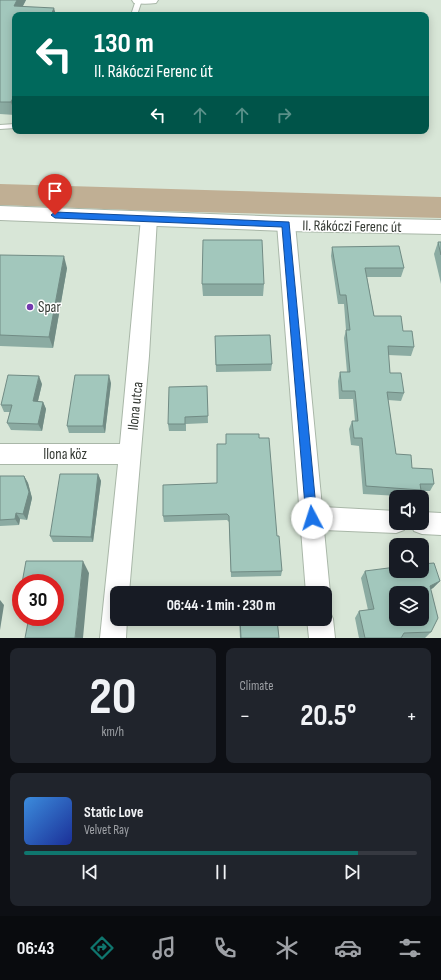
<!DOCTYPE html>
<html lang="en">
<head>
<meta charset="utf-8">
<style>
  :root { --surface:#171b24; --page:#20242c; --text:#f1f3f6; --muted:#9ea1a6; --line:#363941; --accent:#0f766e }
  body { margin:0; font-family:"Sofia Sans Condensed",sans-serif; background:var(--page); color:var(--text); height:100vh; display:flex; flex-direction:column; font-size:15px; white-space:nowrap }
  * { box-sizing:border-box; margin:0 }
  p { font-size:13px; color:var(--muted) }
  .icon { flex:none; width:22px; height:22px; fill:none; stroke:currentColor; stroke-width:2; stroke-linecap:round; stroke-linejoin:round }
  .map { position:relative; height:638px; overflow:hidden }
  .side { display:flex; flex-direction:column; gap:10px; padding:10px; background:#0d0f14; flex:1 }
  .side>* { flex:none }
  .top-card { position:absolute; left:12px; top:12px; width:417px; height:122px; border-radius:8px; box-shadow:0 2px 10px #0003; background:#00695c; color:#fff; overflow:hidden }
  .buttons { position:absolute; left:389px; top:490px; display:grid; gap:8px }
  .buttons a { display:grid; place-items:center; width:40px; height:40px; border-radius:8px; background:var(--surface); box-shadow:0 2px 10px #0003; font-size:20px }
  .speed { position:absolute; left:12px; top:574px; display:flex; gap:8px; font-size:20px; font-weight:700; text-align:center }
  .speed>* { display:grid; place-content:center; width:52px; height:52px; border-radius:50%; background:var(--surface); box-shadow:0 2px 10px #0003; line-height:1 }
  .speed .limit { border:6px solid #d22; background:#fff; color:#111 }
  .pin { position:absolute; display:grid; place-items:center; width:34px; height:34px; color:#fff; margin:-41px -17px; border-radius:50% 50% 50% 0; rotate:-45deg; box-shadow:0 0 4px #0007 }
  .pin .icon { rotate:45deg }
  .me { position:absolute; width:44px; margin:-22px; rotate:355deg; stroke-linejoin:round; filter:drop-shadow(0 0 3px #0008) }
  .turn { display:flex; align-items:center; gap:14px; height:84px; padding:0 16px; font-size:18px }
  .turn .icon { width:52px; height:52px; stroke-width:2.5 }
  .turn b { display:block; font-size:28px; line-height:34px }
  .lanes { display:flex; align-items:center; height:38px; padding:0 16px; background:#0003; justify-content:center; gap:20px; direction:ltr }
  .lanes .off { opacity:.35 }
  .big { font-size:30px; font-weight:700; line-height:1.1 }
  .side .card { flex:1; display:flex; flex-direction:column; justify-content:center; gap:6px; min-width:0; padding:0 14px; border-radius:8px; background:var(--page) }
  .side .dial { align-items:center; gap:0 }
  .dial b { font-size:52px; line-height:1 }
  .song { display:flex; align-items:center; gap:12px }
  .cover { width:48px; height:48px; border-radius:6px; background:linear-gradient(135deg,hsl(210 70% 55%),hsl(230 70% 35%)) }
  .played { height:4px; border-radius:2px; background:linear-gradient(90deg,var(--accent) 85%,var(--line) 85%) }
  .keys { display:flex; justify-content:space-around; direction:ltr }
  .heat { display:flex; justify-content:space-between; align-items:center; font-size:22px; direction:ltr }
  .side .tiles { flex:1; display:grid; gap:10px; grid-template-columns:1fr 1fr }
  .card:last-child { grid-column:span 2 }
  .trip { position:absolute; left:110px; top:586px; width:222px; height:40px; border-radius:8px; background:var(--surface); box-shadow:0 2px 10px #0003; font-weight:700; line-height:40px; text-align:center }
  .dock { display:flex; height:64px; justify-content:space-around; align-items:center; background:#090b0e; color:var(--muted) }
  .dock .icon { width:28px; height:28px }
  .dock .current { color:var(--accent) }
  .dock b { font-size:18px; color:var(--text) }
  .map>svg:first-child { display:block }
  .forest { fill:#c0af94 }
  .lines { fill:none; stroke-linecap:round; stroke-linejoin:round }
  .service-casing { stroke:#a9b7a8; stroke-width:2 }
  .minor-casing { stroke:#a9b7a8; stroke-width:2 }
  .secondary-casing { stroke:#a9b7a8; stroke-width:2 }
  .service { fill:#fff; fill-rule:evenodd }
  .minor { fill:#fff; fill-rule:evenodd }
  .secondary { fill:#fff; fill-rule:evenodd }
  .wall { fill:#8baba2 }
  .shaded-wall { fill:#718b84 }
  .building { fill:#a2c7bc; stroke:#718b84; fill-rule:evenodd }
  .route { fill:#1a73e8; stroke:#114b97 }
  .poi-dot { fill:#7339af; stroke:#fff; stroke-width:1.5 }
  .labels { text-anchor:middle; stroke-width:3; stroke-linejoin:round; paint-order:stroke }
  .street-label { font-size:15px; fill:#343933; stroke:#fff }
  .poi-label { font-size:15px; fill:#343933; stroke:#fff; text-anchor:start }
</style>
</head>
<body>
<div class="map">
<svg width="441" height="638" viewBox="0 0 441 638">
  <rect width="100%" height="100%" fill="#d8e6d7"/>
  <polygon class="forest" points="0,184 441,197 441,218 155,211 0,205"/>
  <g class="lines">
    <g class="service-casing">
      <g id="service">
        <polygon points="136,0 142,0 137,15 131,15"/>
        <polygon points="15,124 15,128 0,129 0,125"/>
      </g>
    </g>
    <g class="minor-casing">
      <g id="minor">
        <path d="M132,0H158L156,3C149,4 141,4 134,3Z"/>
        <polygon points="149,212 155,214 157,218 149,356 129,593 117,593 117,619 127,619 126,638 100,638 118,464 0,464 0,444 120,444 141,218 143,214"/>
        <polygon points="286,218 292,220 295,224 322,507 396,511 396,523 407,523 404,530 396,533 324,530 330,593 325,602 325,593 306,593 277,224 280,220"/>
        <polygon points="422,512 441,513 441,535 422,534 414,531 410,523 422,523"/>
        <polygon points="325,608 329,610 333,619 335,638 309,638 307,619 325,619"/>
      </g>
    </g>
    <g class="secondary-casing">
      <polygon id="secondary" points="0,206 286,217 441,220 441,234 286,231 0,220"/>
    </g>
    <use href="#service" class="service"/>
    <use href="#minor" class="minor"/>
    <use href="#secondary" class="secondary"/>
  </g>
  <g class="wall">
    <polygon points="0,0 26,0 23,6 15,115 0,114"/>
    <polygon points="438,242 441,242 441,284 434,254"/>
    <polygon points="332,247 404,268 401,277 367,277 374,316 403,331 414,347 411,356 388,355 390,373 404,393 401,401 388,400 396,454 412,468 434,484 430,491 420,491 417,497 363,494 359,446 351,445 349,429 352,421 355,421 353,399 339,399 338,381 340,372 347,372 344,338 346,330 344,304 338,304 331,256"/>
    <polygon points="0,255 67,268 53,348 0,346"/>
    <polygon points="202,284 264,284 263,296 203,296"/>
    <polygon points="215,336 272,364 271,371 216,372"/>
    <polygon points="111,383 105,433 69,433 67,426"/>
    <polygon points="42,384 38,401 43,402 46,409 42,431 11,430 7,423 10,412 4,412 1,405"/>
    <polygon points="207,386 208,423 186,424 186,431 169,431 168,424"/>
    <polygon points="259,438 277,536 282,571 281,576 231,577 229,522 227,520 164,522 163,516 217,483 226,444"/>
    <polygon points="98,474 101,481 93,542 53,542 50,536"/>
    <polygon points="0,476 24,476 28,483 32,498 27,520 20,519 19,525 0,526"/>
    <polygon points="365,571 440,581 433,588 431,589 431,632 425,638 359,638 355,618 359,611 368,610 361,578"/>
    <polygon points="239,619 277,619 279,638 240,638"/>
  </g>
  <g class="shaded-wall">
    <polygon points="17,0 26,0 18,15 14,6"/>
    <polygon points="54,8 56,15 51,15"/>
    <polygon points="15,94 15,115 11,102"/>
    <polygon points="64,256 67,268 53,348 49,337"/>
    <polygon points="109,375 111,383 105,433 103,426"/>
    <polygon points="39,376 42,384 36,409 33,401"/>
    <polygon points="43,402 46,409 42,431 38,424"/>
    <polygon points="98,474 101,481 93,542 91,537"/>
    <polygon points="24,476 28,483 32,498 27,520 23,514"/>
    <polygon points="16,513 20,519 19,525 15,519"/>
    <polygon points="83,561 89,573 83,638 75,638"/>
    <polygon points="440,581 433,588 424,593 430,586"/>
    <polygon points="0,600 4,605 0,630"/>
  </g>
  <g class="building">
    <polygon points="0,0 17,0 14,6 54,8 51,15 15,15 15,94 11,102 0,102"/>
    <polygon points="203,240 262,240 264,284 202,284"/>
    <polygon points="438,242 441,242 441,255"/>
    <polygon points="399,246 404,268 365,268 374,316 401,316 403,331 412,331 414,347 388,346 390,373 401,373 404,393 387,392 396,454 411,455 412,468 432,469 434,484 420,484 421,490 366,486 362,438 354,438 352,421 358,421 355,391 342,391 340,372 350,372 346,330 350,330 346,295 340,295 332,247"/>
    <polygon points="0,255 64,256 49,337 0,335"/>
    <polygon points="270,335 272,364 216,365 215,336"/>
    <polygon points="8,375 39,376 33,401 43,402 38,424 7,423 12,405 1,405"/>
    <polygon points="75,375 109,375 103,426 67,426"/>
    <polygon points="207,386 208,416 185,417 185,424 168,424 169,387"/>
    <polygon points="226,434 259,434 259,438 269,438 277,536 279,536 282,571 231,572 229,516 227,514 163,516 163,485 217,483 217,444 226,444"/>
    <polygon points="60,474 98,474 91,537 50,536"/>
    <polygon points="0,476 24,476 29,492 23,514 16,513 15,519 0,520"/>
    <polygon points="26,561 83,561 75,638 25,638 29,617 55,617 55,583 22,583"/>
    <path d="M434,563L440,581L430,586L438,618L431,632L404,633L401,638H365L359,611L374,609L365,571L396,567V571H422V564ZM396,593H422V619H396Z"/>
    <polygon points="240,619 277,619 279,638 241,638"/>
  </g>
  <polygon class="route" points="55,212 289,222 317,518 315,521 312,523 308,521 306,518 282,227 55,218 51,215"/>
  <circle class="poi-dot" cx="30" cy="307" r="4"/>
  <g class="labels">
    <g class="street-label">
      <text transform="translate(352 226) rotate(1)" y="5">II. Rákóczi Ferenc út</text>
      <text transform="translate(135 406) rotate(-84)" y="5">Ilona utca</text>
      <text x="65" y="459">Ilona köz</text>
    </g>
    <g class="poi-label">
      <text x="38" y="312">Spar</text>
    </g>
  </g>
</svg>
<div class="buttons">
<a><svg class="icon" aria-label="sound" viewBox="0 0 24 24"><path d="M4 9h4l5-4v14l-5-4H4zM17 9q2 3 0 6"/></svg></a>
<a><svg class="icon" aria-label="search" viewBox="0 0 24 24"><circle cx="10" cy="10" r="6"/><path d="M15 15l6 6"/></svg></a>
<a><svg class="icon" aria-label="layers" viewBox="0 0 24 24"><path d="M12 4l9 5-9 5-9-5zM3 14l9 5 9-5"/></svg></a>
</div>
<div class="speed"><div class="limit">30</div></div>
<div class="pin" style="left:55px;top:215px;background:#d93025"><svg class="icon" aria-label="arrive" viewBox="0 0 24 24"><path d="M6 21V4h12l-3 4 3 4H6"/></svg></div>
<svg class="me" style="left:312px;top:518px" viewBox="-20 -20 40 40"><circle r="19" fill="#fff"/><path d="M0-13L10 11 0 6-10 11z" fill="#1a73e8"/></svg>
<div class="trip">06:44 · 1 min · 230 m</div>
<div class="top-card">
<div class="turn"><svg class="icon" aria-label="left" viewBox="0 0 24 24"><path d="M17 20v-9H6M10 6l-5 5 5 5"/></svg><div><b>130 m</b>II. Rákóczi Ferenc út</div></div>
<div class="lanes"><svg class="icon" aria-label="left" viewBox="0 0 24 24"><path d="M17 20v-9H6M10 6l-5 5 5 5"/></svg><svg class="icon off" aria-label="ahead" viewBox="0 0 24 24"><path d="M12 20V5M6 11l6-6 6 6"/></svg><svg class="icon off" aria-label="ahead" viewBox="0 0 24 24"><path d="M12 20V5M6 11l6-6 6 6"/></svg><svg class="icon off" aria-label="right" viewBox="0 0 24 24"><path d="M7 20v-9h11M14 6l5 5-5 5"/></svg></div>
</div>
</div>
<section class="side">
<div class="tiles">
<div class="card dial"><b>20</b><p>km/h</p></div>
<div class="card"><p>Climate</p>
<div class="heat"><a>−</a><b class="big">20.5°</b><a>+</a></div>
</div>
<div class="card">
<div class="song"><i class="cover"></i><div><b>Static Love</b><p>Velvet Ray</p></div></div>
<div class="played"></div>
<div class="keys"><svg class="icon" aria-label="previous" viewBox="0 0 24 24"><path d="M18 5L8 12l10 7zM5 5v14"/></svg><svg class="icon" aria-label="pause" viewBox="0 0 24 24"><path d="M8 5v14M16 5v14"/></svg><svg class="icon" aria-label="next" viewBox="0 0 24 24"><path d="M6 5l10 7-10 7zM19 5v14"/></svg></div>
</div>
</div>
</section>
<nav class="dock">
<b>06:43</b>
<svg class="icon current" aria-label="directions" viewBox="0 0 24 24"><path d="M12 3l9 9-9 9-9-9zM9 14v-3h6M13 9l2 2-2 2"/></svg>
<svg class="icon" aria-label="music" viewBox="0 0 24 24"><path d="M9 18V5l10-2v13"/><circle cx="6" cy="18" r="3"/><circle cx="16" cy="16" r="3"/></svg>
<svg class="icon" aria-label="phone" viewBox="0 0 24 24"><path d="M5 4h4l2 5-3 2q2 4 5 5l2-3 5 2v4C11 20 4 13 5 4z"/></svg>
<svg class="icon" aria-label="climate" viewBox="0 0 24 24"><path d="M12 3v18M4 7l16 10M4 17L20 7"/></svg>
<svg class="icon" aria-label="car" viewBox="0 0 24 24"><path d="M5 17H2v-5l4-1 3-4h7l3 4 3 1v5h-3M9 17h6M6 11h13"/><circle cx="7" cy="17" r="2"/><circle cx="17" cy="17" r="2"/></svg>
<svg class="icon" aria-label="filters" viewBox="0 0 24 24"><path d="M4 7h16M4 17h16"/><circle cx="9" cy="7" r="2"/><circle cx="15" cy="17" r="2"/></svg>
</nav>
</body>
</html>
